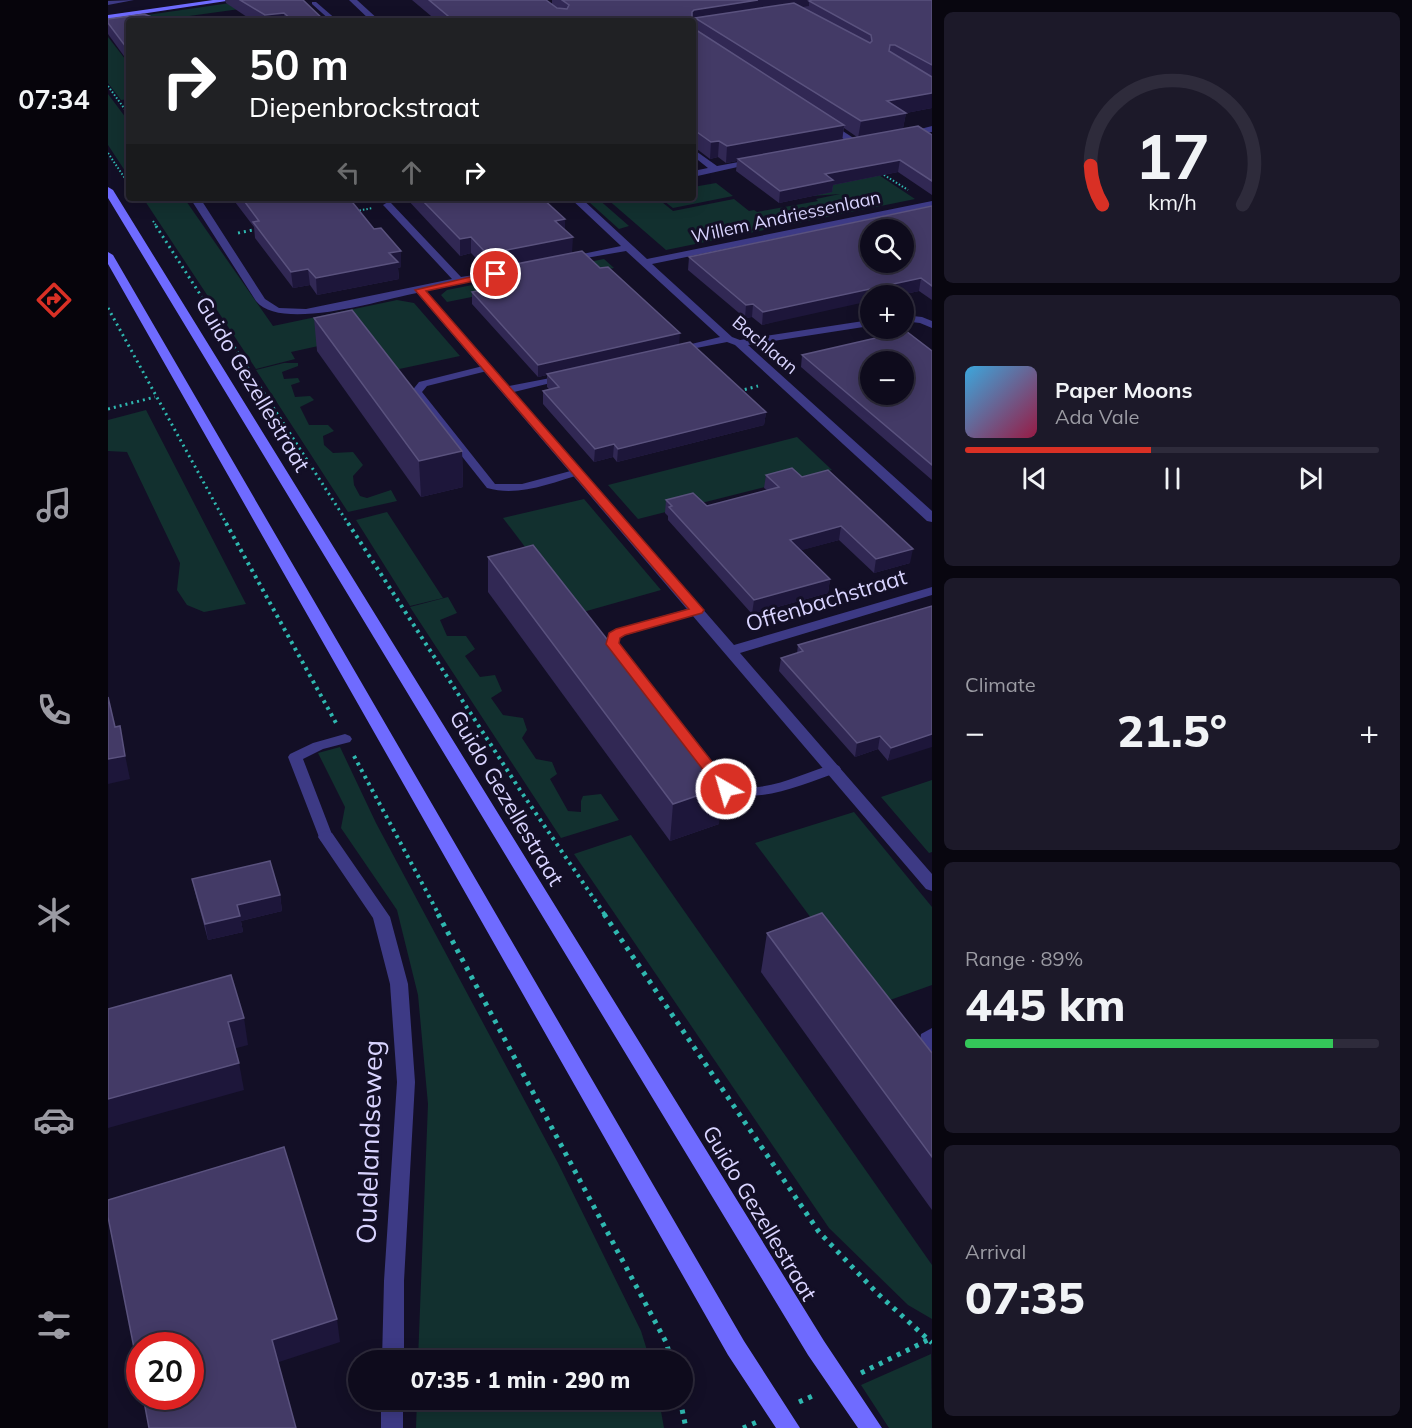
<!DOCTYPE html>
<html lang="en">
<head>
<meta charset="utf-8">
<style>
  :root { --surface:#0e0b1c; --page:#1c1929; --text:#f1f3f6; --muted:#9b9ba3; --line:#2e2b3b; --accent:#d93025 }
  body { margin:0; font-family:Mulish,sans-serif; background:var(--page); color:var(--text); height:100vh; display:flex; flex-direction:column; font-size:22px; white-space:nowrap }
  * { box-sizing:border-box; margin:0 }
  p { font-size:20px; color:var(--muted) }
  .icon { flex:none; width:33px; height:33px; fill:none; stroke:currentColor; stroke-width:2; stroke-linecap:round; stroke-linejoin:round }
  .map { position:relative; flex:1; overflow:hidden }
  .drawer { display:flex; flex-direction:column; gap:12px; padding:12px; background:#08060f; width:480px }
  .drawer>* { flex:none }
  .top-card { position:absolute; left:18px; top:18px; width:570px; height:183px; border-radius:6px; box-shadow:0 3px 15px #0003,0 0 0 2px var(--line); background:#202124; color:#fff; overflow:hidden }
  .tools { position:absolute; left:752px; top:219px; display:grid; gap:12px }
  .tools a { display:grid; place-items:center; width:54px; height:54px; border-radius:50%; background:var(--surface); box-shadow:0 3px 15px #0003,0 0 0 2px var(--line); font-size:30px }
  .speed { position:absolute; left:18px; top:1332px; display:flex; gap:12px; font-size:30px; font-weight:700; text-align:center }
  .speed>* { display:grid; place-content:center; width:78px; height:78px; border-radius:50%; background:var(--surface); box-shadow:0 3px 15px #0003,0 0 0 2px var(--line); line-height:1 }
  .speed .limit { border:9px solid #d22; background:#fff; color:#111 }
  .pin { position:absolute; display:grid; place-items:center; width:51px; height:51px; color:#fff; margin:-26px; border:3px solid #fff; border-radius:50%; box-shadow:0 2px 6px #0007 }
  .me { position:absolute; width:66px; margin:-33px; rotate:322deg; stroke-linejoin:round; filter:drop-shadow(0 0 4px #0008) }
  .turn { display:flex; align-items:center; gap:21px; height:126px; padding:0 24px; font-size:27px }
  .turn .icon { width:78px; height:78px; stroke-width:2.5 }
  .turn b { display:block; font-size:42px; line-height:51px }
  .lanes { display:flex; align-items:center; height:57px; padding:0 24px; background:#0003; justify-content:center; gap:30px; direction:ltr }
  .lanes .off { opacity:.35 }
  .big { font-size:45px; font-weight:800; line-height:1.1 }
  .drawer .tile { flex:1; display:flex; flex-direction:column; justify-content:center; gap:9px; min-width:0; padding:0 21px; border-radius:9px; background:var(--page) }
  .drawer .dial { align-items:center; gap:0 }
  .dial svg { height:156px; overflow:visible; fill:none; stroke:var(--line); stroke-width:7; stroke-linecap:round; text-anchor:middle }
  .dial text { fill:var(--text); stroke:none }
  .song { display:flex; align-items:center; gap:18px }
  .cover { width:72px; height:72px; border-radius:9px; background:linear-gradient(135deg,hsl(200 70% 55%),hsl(340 70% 35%)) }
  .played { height:6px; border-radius:3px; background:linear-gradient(90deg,var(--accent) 45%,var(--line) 45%) }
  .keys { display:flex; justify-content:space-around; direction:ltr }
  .heat { display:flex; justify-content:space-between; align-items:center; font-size:33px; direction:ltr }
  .charge { height:9px; border-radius:4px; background:linear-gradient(90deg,#34c759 89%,var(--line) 0) }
  .trip { position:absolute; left:240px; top:1350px; width:345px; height:60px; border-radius:30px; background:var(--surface); box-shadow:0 3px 15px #0003,0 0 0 2px var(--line); font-weight:800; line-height:60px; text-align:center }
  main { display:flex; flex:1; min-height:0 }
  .tab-bar { display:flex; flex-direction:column; width:108px; justify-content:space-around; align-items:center; background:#06040b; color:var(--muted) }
  .tab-bar .icon { width:42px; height:42px }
  .tab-bar .on { color:var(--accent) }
  .tab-bar b { font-size:27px; color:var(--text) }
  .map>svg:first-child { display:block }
  .green { fill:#12302f }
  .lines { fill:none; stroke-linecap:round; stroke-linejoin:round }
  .path-far3 { stroke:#2fb8b0; stroke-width:2; stroke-dasharray:1.5 2; stroke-linecap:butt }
  .path-far2 { stroke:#2fb8b0; stroke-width:3; stroke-dasharray:2 4; stroke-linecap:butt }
  .path-far1 { stroke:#2fb8b0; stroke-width:4; stroke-dasharray:3 4.5; stroke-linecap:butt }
  .path { stroke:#2fb8b0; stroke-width:5; stroke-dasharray:4 6; stroke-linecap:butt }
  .lane { fill:#3d3a85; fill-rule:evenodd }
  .street { fill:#3d3a85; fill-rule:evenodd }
  .secondary { fill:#6f6bff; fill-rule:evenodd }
  .wall { fill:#312854; fill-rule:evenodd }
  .shaded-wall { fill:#1d163a }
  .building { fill:#433a66; stroke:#5a527e; stroke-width:1.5; fill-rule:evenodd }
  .route { fill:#d93025; stroke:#8d1f18; stroke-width:1.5 }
  .labels { text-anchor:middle; stroke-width:6; stroke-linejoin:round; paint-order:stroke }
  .far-street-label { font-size:18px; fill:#d9d4ff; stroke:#130f26 }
  .street-label { font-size:22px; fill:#d9d4ff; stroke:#130f26 }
  .near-street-label { font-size:27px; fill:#d9d4ff; stroke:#130f26 }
</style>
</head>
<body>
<main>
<nav class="tab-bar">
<b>07:34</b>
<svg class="icon on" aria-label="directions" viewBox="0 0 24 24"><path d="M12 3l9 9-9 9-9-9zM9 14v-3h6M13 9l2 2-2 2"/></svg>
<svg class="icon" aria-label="music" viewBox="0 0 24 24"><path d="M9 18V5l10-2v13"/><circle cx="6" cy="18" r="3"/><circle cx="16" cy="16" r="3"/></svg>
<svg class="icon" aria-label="phone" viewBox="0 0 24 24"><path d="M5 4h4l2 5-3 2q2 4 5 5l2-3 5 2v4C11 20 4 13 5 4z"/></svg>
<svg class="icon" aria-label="climate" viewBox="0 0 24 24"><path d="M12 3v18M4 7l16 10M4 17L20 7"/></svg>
<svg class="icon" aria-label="car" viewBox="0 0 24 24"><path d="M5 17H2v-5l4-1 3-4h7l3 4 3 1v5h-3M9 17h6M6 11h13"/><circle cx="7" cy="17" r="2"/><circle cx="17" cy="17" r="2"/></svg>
<svg class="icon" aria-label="filters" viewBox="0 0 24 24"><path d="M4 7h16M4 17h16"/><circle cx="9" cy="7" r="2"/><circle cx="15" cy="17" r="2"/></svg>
</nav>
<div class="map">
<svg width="824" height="1428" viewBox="0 0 824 1428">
  <rect width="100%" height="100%" fill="#130f26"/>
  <g class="green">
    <polygon points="143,0 161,5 45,21 21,21 0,26 32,16"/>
    <polygon points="0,37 21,64 21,99 13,100 0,83"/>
    <polygon points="0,94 21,122 21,177 0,145"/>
    <polygon points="750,161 807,199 558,250 498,198 549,198 565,211 626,199 641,211 646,210 649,212 710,201 708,199 732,194 704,196 723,192 711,183"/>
    <polygon points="608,183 625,196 565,208 552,198 585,198 585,187"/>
    <polygon points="35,198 76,198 165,326 289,300 306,303 352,356 282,371 256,336 183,352 187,359 148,369"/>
    <polygon points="482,198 489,198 521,226 511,229 481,202"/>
    <polygon points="496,259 506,268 339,302 333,295 339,290"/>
    <polygon points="176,363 190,363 190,366 174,372 176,379 190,378 192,382 183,385 187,397 202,396 206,400 192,407 201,425 220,425 226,431 215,436 216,445 225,453 245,452 255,465 245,476 246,485 252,496 259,498 283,490 289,501 240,512 148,370"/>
    <polygon points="38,410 138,604 96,612 79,605 69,590 72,563 19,452 0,451 0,420"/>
    <polygon points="689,437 724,470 530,519 500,485"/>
    <polygon points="476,499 553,590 468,614 395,518"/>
    <polygon points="279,512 335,598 302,606 248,520"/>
    <polygon points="340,597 349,613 332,620 339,636 358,636 367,649 357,656 372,677 387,675 394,691 383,698 395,715 415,718 419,730 414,738 428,759 444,762 449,774 442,779 460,811 473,812 473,801 475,796 493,794 511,820 453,838 302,607"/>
    <polygon points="232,747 268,823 450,1163 533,1331 542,1360 310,1360 320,1104 310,995 289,910 233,828 237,807 210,753"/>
    <polygon points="824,780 824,852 821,853 773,797"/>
    <polygon points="746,812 824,907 824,985 768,1005 647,843"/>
    <polygon points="523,835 824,1265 824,1319 800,1305 721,1228 466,854"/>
    <polygon points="823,1354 824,1428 781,1428 753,1385"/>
    <polygon points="309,1400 551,1400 556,1428 308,1428"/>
  </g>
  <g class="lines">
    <g class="path-far3">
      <polyline points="0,86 21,115"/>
      <polyline points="0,153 18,180"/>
      <polyline points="773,173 800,190"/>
      <polyline points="248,211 265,208"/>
      <polyline points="45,221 49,227"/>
    </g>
    <g class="path-far2">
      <polyline points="48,226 241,525"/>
      <polyline points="130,233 150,229"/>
      <polyline points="0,308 119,525"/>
      <polyline points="631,391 650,386"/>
      <polyline points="0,409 47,397"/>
    </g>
    <g class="path-far1">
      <polyline points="118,523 228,723"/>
      <polyline points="240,523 412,790 497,915"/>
      <polyline points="246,756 331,915"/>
    </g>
    <g class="path">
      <polyline points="330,914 559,1344 562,1360"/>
      <polyline points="496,914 711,1232 769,1293 824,1343"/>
      <polyline points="753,1373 820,1340"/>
      <polyline points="572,1400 578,1428"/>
      <polyline points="691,1402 709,1394"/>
      <polyline points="635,1428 649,1422"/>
    </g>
    <g class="lane">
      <polygon points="26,0 0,5 0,1"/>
      <polygon points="204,2 208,2 230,21 223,21 204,4"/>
      <path d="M379,365L384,368L383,370L319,386L314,392L387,484H414L470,469L474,470V474C443,483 411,497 379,488L303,392L311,382Z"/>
      <path d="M590,606L596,610L594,613L518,635L512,638L511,644L623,785C657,795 694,773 726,764L731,766L733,769L731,772C692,785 654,804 613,792L499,644L501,633L508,629Z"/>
      <polygon points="237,734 242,736 244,739 242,742 215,749 195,759 225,837 223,841 213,841 211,837 180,757 182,754 205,743"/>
      <polygon points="824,1028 824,1064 818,1062 811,1050 813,1034"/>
    </g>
    <g class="street">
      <polygon points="241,0 249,0 272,21 263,21"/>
      <polygon points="715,122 721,122 753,143 745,145 715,126"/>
      <polygon points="824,126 824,132 797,137 793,134"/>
      <polygon points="585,149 609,166 647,159 652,162 585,177 585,171 600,168 585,156"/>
      <path d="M82,198H92L157,299L171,308L198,309L344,279L277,207L275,205L280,202L283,203L353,277L410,268V272L318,291L401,386L463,374V378L406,392L626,645L824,587V595L632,653L824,874V891L818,889L309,293C272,300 173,332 148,301Z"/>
      <polygon points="462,198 473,198 539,259 824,201 824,207 544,264 624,337 632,340 762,320 762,326 640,345 824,511 824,522 819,521 627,345 619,342 563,353 563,349 612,337 518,251 455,262 455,258 513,246"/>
      <polygon points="795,315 814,317 824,321 824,328 812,323 795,321"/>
      <polygon points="218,831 224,833 282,917 300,984 307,1082 296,1281 296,1360 274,1360 276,1281 289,1082 282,984 265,918 210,837 212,833"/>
      <rect x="273" y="1400" width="22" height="28"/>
    </g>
    <g class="secondary">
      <polygon points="105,0 125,0 0,19 0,15"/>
      <polygon points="0,187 5,190 716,1341 774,1428 750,1428 700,1355 0,198"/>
      <polygon points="0,252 5,255 636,1341 692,1428 668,1428 620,1355 0,264"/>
    </g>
  </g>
  <g class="wall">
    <polygon points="117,0 195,0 217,21 145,21 118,3"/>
    <path d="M304,0H438L444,5V0H824V108L798,113L795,128L824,135V195L790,172L725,185L724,192L671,203L628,171L629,161L618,163L610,157L602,159L589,149L588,161L585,162V28L586,29L587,24L585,21H329ZM736,128L749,137L734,140Z"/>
    <polygon points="0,19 21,21 21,63 0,34"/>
    <polygon points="124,198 241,198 266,229 293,251 293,267 290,268 291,279 209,295 202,285 185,288 147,238 146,227"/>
    <polygon points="298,198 434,198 457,230 464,253 571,344 658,412 656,425 509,462 505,457 486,462 435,404 435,391 442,390 439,387 439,375 430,377 364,304 364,292 394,286 388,279 388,269 380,271 363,253 352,256"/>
    <polygon points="824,206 824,300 811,291 788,296 762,296 654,325 644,317 637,318 580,270 581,257"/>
    <polygon points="206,318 354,451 355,487 313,497 209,351"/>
    <polygon points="824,351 824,480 693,367 694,355"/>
    <polygon points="658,475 694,477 802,563 766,573 731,540 693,550 722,579 720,593 644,614 560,520 560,516 557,513 558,500 599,506 659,490 656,488"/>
    <polygon points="380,557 611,824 562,841 380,592"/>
    <polygon points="824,606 780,761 770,749 747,757 671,671 673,658 689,653 690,645"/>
    <polygon points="84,879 172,895 174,911 133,921 135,932 100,940 88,896"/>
    <polygon points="659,933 824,1053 824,1210 653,972"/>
  </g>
  <g class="shaded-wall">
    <polygon points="650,0 740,0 701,1 701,6 595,23 587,18 587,24 585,25 585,21 583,21 584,12 586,10"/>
    <polygon points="176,13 177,21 157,21 157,15"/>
    <polygon points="824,93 824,108 798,113 795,129 750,138 753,121 779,101"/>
    <polygon points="736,125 734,141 630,159 629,161 618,163 619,146"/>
    <polygon points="611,141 610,157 602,159 603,142"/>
    <polygon points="585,145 589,145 588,161 585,162"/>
    <polygon points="792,160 790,172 725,185 724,192 671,203 672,191 717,174"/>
    <polygon points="457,219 457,235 447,221"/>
    <polygon points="363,237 363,253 352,256 352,239"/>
    <polygon points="465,237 464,253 380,271 379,254"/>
    <polygon points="293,251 293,267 290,268 291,279 209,295 208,278 281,253"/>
    <polygon points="200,269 202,285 185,288 183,272"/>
    <polygon points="813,278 811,291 788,296 762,296 762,301 654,325 655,312"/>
    <polygon points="645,304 644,317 637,318 638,305"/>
    <polygon points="572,333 571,345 430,377 430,365"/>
    <polygon points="658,412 656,425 509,462 510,449"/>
    <polygon points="506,444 505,457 486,462 487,449"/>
    <polygon points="354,451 355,487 313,497 311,461"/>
    <polygon points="733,526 731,540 680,554 682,540"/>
    <polygon points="805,549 802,563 766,573 768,559"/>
    <polygon points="722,579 720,593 644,614 646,600"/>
    <polygon points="824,734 824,747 780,761 783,748"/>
    <polygon points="772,736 770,749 747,757 749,743"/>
    <polygon points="16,750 22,779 0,784 0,759"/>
    <polygon points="615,787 611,824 562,841 565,804"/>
    <polygon points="172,895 174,911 133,921 135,932 100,940 97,924 129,905"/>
    <polygon points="136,1018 140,1045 125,1049 120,1022"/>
    <polygon points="131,1063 136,1090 0,1128 0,1099"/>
    <polygon points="229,1319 232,1342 168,1363 164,1340"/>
  </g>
  <g class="building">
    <polygon points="132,0 195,0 217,21 185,21 176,13 157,15"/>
    <polygon points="321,0 438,0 449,8 459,9 461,5 454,0 650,0 586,10 584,12 584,21 346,21"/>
    <polygon points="704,0 824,0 824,65 787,45 782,45 781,51 824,77 824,93 779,101 798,113 753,121 587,18 686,3 762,43 764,41 763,35 701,1"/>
    <polygon points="36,14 54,21 21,21 21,51 0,23 0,19"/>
    <polygon points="585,28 736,125 619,146 611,141 603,142 586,130 585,135"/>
    <polygon points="810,126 824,135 824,181 792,160 717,174 725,180 672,191 630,159"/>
    <polygon points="134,198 241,198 266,229 273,228 293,251 281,253 290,262 208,278 200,269 183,272 145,222 151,221"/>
    <polygon points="312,198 434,198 457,219 447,221 465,237 379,254 363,237 352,239"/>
    <path d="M824,206V286L813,278L655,312L645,304L638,305L581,257ZM762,230H795V262H762Z"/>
    <polygon points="474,251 492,268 500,267 572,333 430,365 364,292 403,284 388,268"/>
    <polygon points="244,310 354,451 311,461 206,318"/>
    <path d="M798,331L824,351V465L694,355ZM762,362H795V394H762Z"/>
    <polygon points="582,342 658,412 510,449 506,444 487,449 435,391 451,387 439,374"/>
    <polygon points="684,468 694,477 720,470 805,549 768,559 733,526 682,540 722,579 646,600 561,507 564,506 558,500 585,493 599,506 671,487 658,475"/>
    <polygon points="425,545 615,787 565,804 380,557"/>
    <polygon points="824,606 824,734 783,748 772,736 749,743 673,658 695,651 690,645"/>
    <polygon points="0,697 7,727 12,726 17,756 0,759"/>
    <polygon points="162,861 172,895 129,905 132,916 97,924 84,879"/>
    <polygon points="714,913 824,1053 824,1157 659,933"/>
    <polygon points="123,975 136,1018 120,1022 131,1063 0,1099 0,1009"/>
    <polygon points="176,1147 229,1319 164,1340 188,1428 41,1428 35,1396 82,1396 82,1346 32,1346 32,1378 0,1217 0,1200"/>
  </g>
  <polygon class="route" points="388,271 391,272 391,276 318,291 596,610 594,613 517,635 512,638 511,643 623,786 625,789 623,793 613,793 498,644 501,633 508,629 581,609 307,290"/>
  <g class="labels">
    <g class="far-street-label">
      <text transform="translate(678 217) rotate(-12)" y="6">Willem Andriessenlaan</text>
      <text transform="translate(657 345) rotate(40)" y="6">Bachlaan</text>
    </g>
    <g class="street-label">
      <text transform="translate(145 384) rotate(59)" y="8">Guido Gezellestraat</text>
      <text transform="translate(718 600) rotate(-17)" y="8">Offenbachstraat</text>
      <text transform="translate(399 798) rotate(59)" y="8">Guido Gezellestraat</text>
      <text transform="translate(652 1213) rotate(59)" y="8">Guido Gezellestraat</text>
    </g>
    <g class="near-street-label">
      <text transform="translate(262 1142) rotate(-88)" y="9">Oudelandseweg</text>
    </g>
  </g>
</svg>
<div class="tools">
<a><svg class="icon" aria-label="search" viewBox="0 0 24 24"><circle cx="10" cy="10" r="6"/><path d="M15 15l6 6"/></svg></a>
<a>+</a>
<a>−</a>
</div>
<div class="speed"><div class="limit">20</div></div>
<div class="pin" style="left:388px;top:274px;background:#d93025"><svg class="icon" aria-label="arrive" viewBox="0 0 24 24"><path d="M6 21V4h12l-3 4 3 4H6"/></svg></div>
<svg class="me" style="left:618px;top:789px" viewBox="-20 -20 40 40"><circle r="17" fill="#d93025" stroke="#fff" stroke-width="3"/><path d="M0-11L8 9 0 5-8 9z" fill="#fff"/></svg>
<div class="trip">07:35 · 1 min · 290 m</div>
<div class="top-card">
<div class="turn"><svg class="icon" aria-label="right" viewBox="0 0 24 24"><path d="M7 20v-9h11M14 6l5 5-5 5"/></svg><div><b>50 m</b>Diepenbrockstraat</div></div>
<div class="lanes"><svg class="icon off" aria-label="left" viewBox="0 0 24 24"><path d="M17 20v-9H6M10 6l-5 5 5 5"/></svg><svg class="icon off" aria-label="ahead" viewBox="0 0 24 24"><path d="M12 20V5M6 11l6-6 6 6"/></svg><svg class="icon" aria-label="right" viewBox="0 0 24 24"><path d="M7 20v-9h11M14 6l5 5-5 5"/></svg></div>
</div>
</div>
<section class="drawer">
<div class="tile dial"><svg viewBox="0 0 100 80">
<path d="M14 69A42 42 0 1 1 86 69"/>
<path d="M14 69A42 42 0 0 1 8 49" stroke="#d93025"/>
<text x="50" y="56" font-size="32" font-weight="700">17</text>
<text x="50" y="72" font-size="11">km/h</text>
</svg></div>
<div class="tile">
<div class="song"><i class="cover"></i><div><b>Paper Moons</b><p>Ada Vale</p></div></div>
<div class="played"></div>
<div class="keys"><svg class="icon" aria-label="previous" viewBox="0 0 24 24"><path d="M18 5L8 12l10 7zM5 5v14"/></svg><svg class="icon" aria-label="pause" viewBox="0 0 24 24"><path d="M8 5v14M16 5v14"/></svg><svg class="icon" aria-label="next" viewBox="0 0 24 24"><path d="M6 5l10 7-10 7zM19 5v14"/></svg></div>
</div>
<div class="tile"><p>Climate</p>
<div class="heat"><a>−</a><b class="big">21.5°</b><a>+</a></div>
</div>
<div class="tile"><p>Range · 89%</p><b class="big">445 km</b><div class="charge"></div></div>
<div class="tile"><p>Arrival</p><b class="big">07:35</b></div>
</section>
</main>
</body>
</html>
